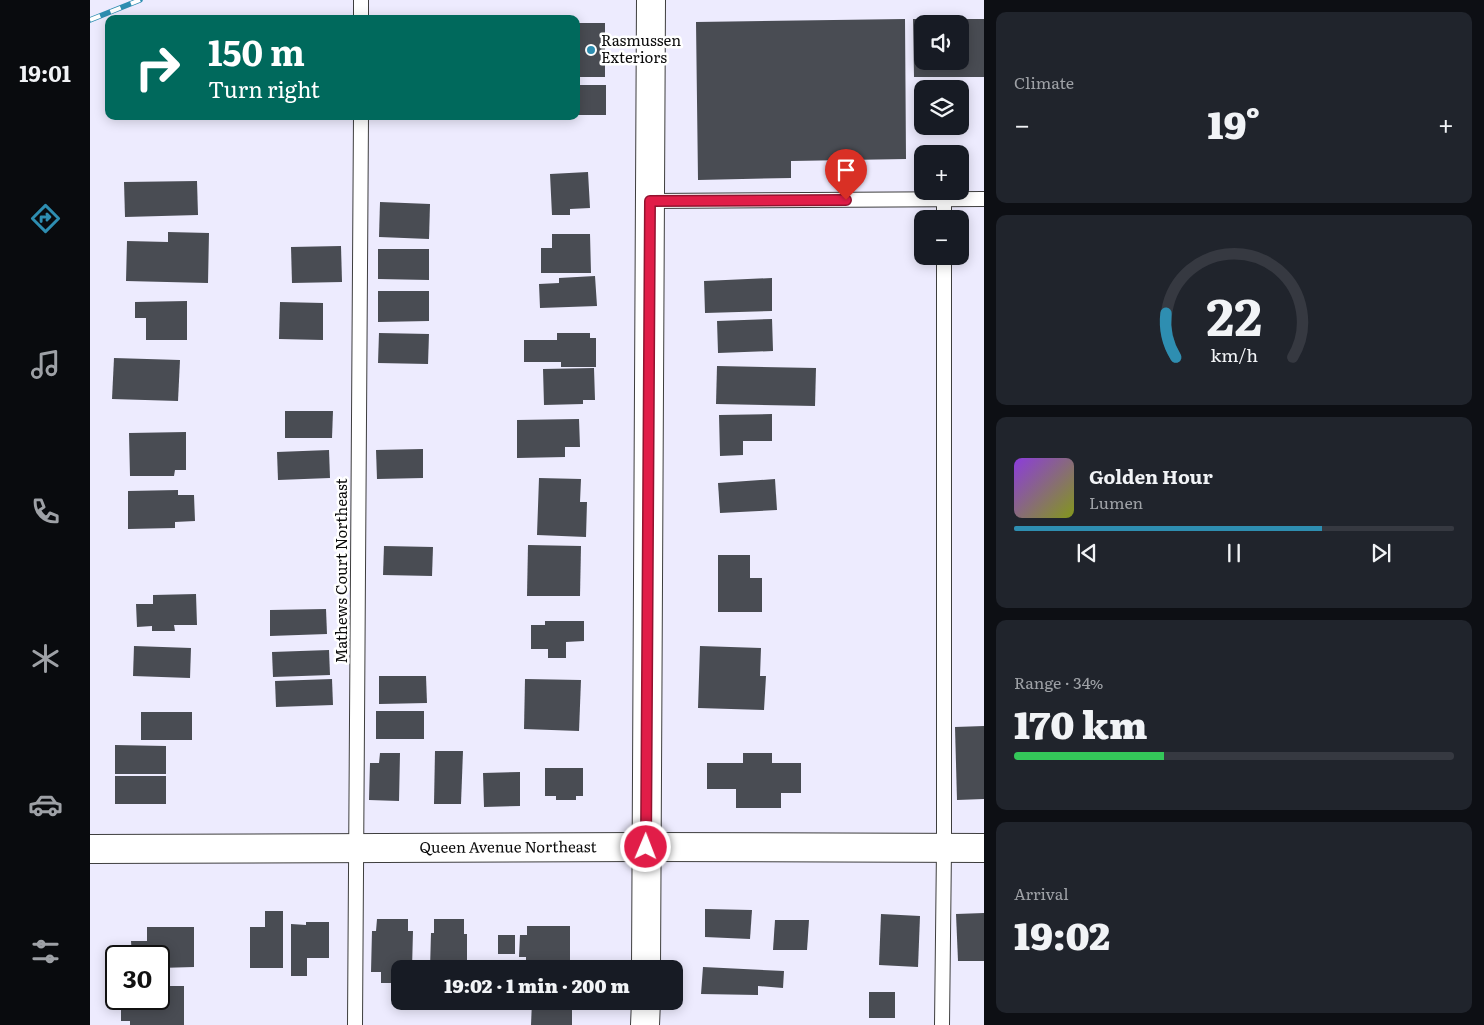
<!DOCTYPE html>
<html lang="en">
<head>
<meta charset="utf-8">
<style>
  :root { --surface:#171b24; --page:#20242c; --text:#f1f3f6; --muted:#9ea1a6; --line:#363941; --accent:#2e8eb1 }
  body { margin:0; font-family:Literata,serif; background:var(--page); color:var(--text); height:100vh; display:flex; flex-direction:column; font-size:19px; white-space:nowrap }
  * { box-sizing:border-box; margin:0 }
  p { font-size:16px; color:var(--muted) }
  .icon { flex:none; width:28px; height:28px; fill:none; stroke:currentColor; stroke-width:2; stroke-linecap:round; stroke-linejoin:round }
  .map { position:relative; flex:1; overflow:hidden }
  .panel { display:flex; flex-direction:column; gap:12px; padding:12px; background:#0d0f14; width:500px }
  .panel>* { flex:none }
  .banner { position:absolute; left:15px; top:15px; width:475px; height:105px; border-radius:10px; box-shadow:0 2px 12px #0003; background:#00695c; color:#fff; overflow:hidden }
  .fabs { position:absolute; left:824px; top:15px; display:grid; gap:10px }
  .fabs a { display:grid; place-items:center; width:55px; height:55px; border-radius:10px; background:var(--surface); box-shadow:0 2px 12px #0003; font-size:25px }
  .speed { position:absolute; left:15px; top:945px; display:flex; gap:10px; font-size:25px; font-weight:700; text-align:center }
  .speed>* { display:grid; place-content:center; width:65px; height:65px; border-radius:50%; background:var(--surface); box-shadow:0 2px 12px #0003; line-height:1 }
  .speed .limit { border:2px solid #111; border-radius:8px; background:#fff; color:#111 }
  .pin { position:absolute; display:grid; place-items:center; width:42px; height:42px; color:#fff; margin:-51px -21px; border-radius:50% 50% 50% 0; rotate:-45deg; box-shadow:0 0 5px #0007 }
  .pin .icon { rotate:45deg }
  .me { position:absolute; width:55px; margin:-28px; rotate:1deg; stroke-linejoin:round; filter:drop-shadow(0 0 4px #0008) }
  .turn { display:flex; align-items:center; gap:18px; height:105px; padding:0 20px; font-size:22px }
  .turn .icon { width:65px; height:65px; stroke-width:2.5 }
  .turn b { display:block; font-size:35px; line-height:42px }
  .big { font-size:38px; font-weight:800; line-height:1.1 }
  .panel .widget { flex:1; display:flex; flex-direction:column; justify-content:center; gap:8px; min-width:0; padding:0 18px; border-radius:10px; background:var(--page) }
  .panel .dial { align-items:center; gap:0 }
  .dial svg { height:130px; overflow:visible; fill:none; stroke:var(--line); stroke-width:7; stroke-linecap:round; text-anchor:middle }
  .dial text { fill:var(--text); stroke:none }
  .song { display:flex; align-items:center; gap:15px }
  .cover { width:60px; height:60px; border-radius:8px; background:linear-gradient(135deg,hsl(270 70% 55%),hsl(70 70% 35%)) }
  .played { height:5px; border-radius:2px; background:linear-gradient(90deg,var(--accent) 70%,var(--line) 70%) }
  .keys { display:flex; justify-content:space-around; direction:ltr }
  .heat { display:flex; justify-content:space-between; align-items:center; font-size:28px; direction:ltr }
  .charge { height:8px; border-radius:4px; background:linear-gradient(90deg,#34c759 34%,var(--line) 0) }
  .trip { position:absolute; left:301px; top:960px; width:292px; height:50px; border-radius:10px; background:var(--surface); box-shadow:0 2px 12px #0003; font-weight:800; line-height:50px; text-align:center }
  main { display:flex; flex:1; min-height:0 }
  .tab-bar { display:flex; flex-direction:column; width:90px; justify-content:space-around; align-items:center; background:#090b0e; color:var(--muted) }
  .tab-bar .icon { width:35px; height:35px }
  .tab-bar .selected { color:var(--accent) }
  .tab-bar b { font-size:22px; color:var(--text) }
  .map>svg:first-child { display:block }
  .building { fill:#494c53; fill-rule:evenodd }
  .lines { fill:none; stroke-linecap:round; stroke-linejoin:round }
  .service-casing { stroke:#3e3e3e; stroke-width:16 }
  .minor-casing { stroke:#3e3e3e; stroke-width:30 }
  .service { stroke:#fff; stroke-width:14 }
  .minor { stroke:#fff; stroke-width:28 }
  .rail-casing { stroke:#2e8eb1; stroke-width:5.5 }
  .rail { stroke:#fff; stroke-width:4; stroke-dasharray:11; stroke-linecap:butt }
  .route-casing { stroke:#92132f; stroke-width:12 }
  .route { stroke:#e11d48; stroke-width:9 }
  .poi-dot { fill:#2e8eb1; stroke:#fff; stroke-width:2 }
  .labels { text-anchor:middle; stroke-width:5; stroke-linejoin:round; paint-order:stroke }
  .poi-label { font-size:15px; fill:#0b0b0b; stroke:#fff; text-anchor:start }
  .street-label { font-size:15px; fill:#0b0b0b; stroke:#fff }
</style>
</head>
<body>
<main>
<nav class="tab-bar">
<b>19:01</b>
<svg class="icon selected" aria-label="directions" viewBox="0 0 24 24"><path d="M12 3l9 9-9 9-9-9zM9 14v-3h6M13 9l2 2-2 2"/></svg>
<svg class="icon" aria-label="music" viewBox="0 0 24 24"><path d="M9 18V5l10-2v13"/><circle cx="6" cy="18" r="3"/><circle cx="16" cy="16" r="3"/></svg>
<svg class="icon" aria-label="phone" viewBox="0 0 24 24"><path d="M5 4h4l2 5-3 2q2 4 5 5l2-3 5 2v4C11 20 4 13 5 4z"/></svg>
<svg class="icon" aria-label="climate" viewBox="0 0 24 24"><path d="M12 3v18M4 7l16 10M4 17L20 7"/></svg>
<svg class="icon" aria-label="car" viewBox="0 0 24 24"><path d="M5 17H2v-5l4-1 3-4h7l3 4 3 1v5h-3M9 17h6M6 11h13"/><circle cx="7" cy="17" r="2"/><circle cx="17" cy="17" r="2"/></svg>
<svg class="icon" aria-label="filters" viewBox="0 0 24 24"><path d="M4 7h16M4 17h16"/><circle cx="9" cy="7" r="2"/><circle cx="15" cy="17" r="2"/></svg>
</nav>
<div class="map">
<svg width="894" height="1025" viewBox="0 0 894 1025">
  <rect width="100%" height="100%" fill="#edebfe"/>
  <g class="building">
    <polygon points="815,19 816,159 701,161 701,178 608,180 606,22"/>
    <path d="M823,19H894V77H824ZM832,24H870V61H832Z"/>
    <rect x="486" y="23" width="29" height="54"/>
    <rect x="486" y="85" width="30" height="30"/>
    <polygon points="498,172 500,208 480,209 480,215 462,215 460,174"/>
    <polygon points="107,181 108,215 35,217 34,182"/>
    <polygon points="290,202 340,204 339,239 289,237"/>
    <polygon points="78,232 119,233 118,283 36,281 37,241 78,242"/>
    <polygon points="462,234 500,234 501,273 451,273 451,248 462,248"/>
    <polygon points="251,246 252,282 202,283 201,247"/>
    <polygon points="288,249 339,249 339,280 288,279"/>
    <polygon points="505,276 507,306 450,308 449,284 469,283 469,278"/>
    <polygon points="682,278 682,311 615,313 614,281"/>
    <polygon points="288,291 339,291 339,321 288,322"/>
    <polygon points="97,301 97,340 56,340 56,318 45,318 45,302"/>
    <polygon points="190,302 233,303 233,340 189,339"/>
    <polygon points="682,319 683,351 628,353 627,321"/>
    <polygon points="289,333 339,334 338,364 288,363"/>
    <polygon points="467,333 500,333 500,338 506,338 506,367 471,367 471,362 434,362 434,340 467,340"/>
    <polygon points="24,358 90,360 88,401 22,399"/>
    <polygon points="627,366 726,368 725,406 626,404"/>
    <polygon points="504,368 505,400 493,400 493,404 454,405 453,369"/>
    <polygon points="195,411 243,411 242,438 195,438"/>
    <polygon points="682,414 682,441 653,441 653,455 630,456 629,415"/>
    <polygon points="489,419 490,447 475,447 475,457 427,458 427,420"/>
    <polygon points="96,432 96,470 85,470 84,476 40,476 39,433"/>
    <polygon points="333,449 333,478 287,479 286,450"/>
    <polygon points="239,450 240,478 188,480 187,452"/>
    <polygon points="449,478 491,479 490,502 497,502 496,537 447,535"/>
    <polygon points="685,479 687,510 630,513 628,483"/>
    <polygon points="88,490 88,495 104,495 105,521 85,522 85,528 38,529 38,491"/>
    <polygon points="438,545 491,546 490,596 437,596"/>
    <polygon points="294,546 343,547 342,576 293,575"/>
    <polygon points="628,555 660,555 660,578 672,578 672,612 628,612"/>
    <polygon points="106,594 107,625 84,625 85,631 62,631 62,626 47,627 46,604 63,604 63,595"/>
    <polygon points="236,609 237,634 180,636 180,610"/>
    <polygon points="455,621 494,621 494,641 476,642 476,658 458,658 458,649 441,649 441,625 455,625"/>
    <polygon points="44,646 101,648 100,678 43,676"/>
    <polygon points="610,646 671,648 670,676 676,676 674,710 608,708"/>
    <polygon points="239,650 240,675 183,677 182,652"/>
    <polygon points="289,676 336,676 337,703 289,704"/>
    <polygon points="242,679 243,705 186,707 185,681"/>
    <polygon points="435,679 491,680 489,731 434,729"/>
    <rect x="286" y="711" width="48" height="28"/>
    <rect x="51" y="712" width="51" height="28"/>
    <polygon points="894,726 894,799 867,800 865,727"/>
    <polygon points="25,745 76,746 76,774 25,774"/>
    <polygon points="345,751 373,751 371,804 344,804"/>
    <polygon points="290,753 310,753 309,801 279,800 280,763 289,763"/>
    <polygon points="653,753 682,753 682,763 711,763 711,793 691,793 691,808 646,808 646,789 617,789 617,763 653,763"/>
    <polygon points="455,768 493,768 493,796 486,796 486,800 466,800 466,796 455,796"/>
    <polygon points="430,772 430,806 394,807 393,773"/>
    <rect x="25" y="776" width="51" height="28"/>
    <polygon points="615,909 662,910 660,939 615,937"/>
    <polygon points="175,911 193,911 193,968 160,968 160,927 175,927"/>
    <polygon points="894,913 894,961 868,961 866,914"/>
    <polygon points="791,914 830,916 828,967 789,965"/>
    <polygon points="287,919 318,919 318,931 323,931 322,969 310,969 310,983 291,983 291,972 281,972 282,931 286,931"/>
    <polygon points="344,919 374,919 374,934 377,934 377,969 340,969 341,933 344,933"/>
    <polygon points="685,920 719,920 717,950 683,950"/>
    <polygon points="216,922 239,922 239,958 217,958 217,976 201,976 201,924 216,925"/>
    <polygon points="437,926 480,926 480,963 436,963 436,957 429,957 430,935 437,935"/>
    <polygon points="57,927 104,927 104,967 69,968 69,956 42,956 41,941 57,941"/>
    <rect x="408" y="935" width="17" height="19"/>
    <polygon points="613,967 694,971 693,988 668,986 668,995 611,994"/>
    <polygon points="69,986 94,986 94,1025 40,1025 40,1021 31,1021 31,999 69,999"/>
    <rect x="779" y="992" width="26" height="26"/>
    <polygon points="442,1001 482,1001 482,1025 441,1025"/>
  </g>
  <g class="lines">
    <g class="service-casing">
      <g id="service">
        <polyline points="271,19 271,0"/>
        <polyline points="854,200 854,219"/>
        <polyline points="560,201 894,199"/>
        <polyline points="265,1025 271,116"/>
        <polyline points="852,1025 854,848 854,256"/>
      </g>
    </g>
    <g class="minor-casing">
      <g id="minor">
        <path id="s1" d="M0,849L556,847L894,848"/>
        <polyline points="556,969 561,0"/>
        <polyline points="555,1025 556,1001"/>
      </g>
    </g>
    <use href="#service" class="service"/>
    <use href="#minor" class="minor"/>
    <g class="rail-casing">
      <polyline id="rail" points="0,20 50,0"/>
    </g>
    <use href="#rail" class="rail"/>
  </g>
  <g class="lines">
    <g class="route-casing">
      <polyline id="route" points="556,847 560,201 756,200"/>
    </g>
    <use href="#route" class="route"/>
  </g>
  <circle class="poi-dot" cx="501" cy="50" r="5"/>
  <g class="labels">
    <g class="poi-label">
      <text x="511" y="46">Rasmussen<tspan x="511" dy="17">Exteriors</tspan></text>
    </g>
    <g class="street-label">
      <text transform="translate(252 571) rotate(-90)" y="5">Mathews Court Northeast</text>
      <text dy="5" stroke="none"><textPath href="#s1" startOffset="418">Queen Avenue Northeast</textPath></text>
    </g>
  </g>
</svg>
<div class="fabs">
<a><svg class="icon" aria-label="sound" viewBox="0 0 24 24"><path d="M4 9h4l5-4v14l-5-4H4zM17 9q2 3 0 6"/></svg></a>
<a><svg class="icon" aria-label="layers" viewBox="0 0 24 24"><path d="M12 4l9 5-9 5-9-5zM3 14l9 5 9-5"/></svg></a>
<a>+</a>
<a>−</a>
</div>
<div class="speed"><div class="limit">30</div></div>
<div class="pin" style="left:756px;top:200px;background:#d93025"><svg class="icon" aria-label="arrive" viewBox="0 0 24 24"><path d="M6 21V4h12l-3 4 3 4H6"/></svg></div>
<svg class="me" style="left:556px;top:847px" viewBox="-20 -20 40 40"><circle r="17" fill="#e11d48" stroke="#fff" stroke-width="3"/><path d="M0-11L8 9 0 5-8 9z" fill="#fff"/></svg>
<div class="trip">19:02 · 1 min · 200 m</div>
<div class="banner">
<div class="turn"><svg class="icon" aria-label="right" viewBox="0 0 24 24"><path d="M7 20v-9h11M14 6l5 5-5 5"/></svg><div><b>150 m</b>Turn right</div></div>
</div>
</div>
<section class="panel">
<div class="widget"><p>Climate</p>
<div class="heat"><a>−</a><b class="big">19°</b><a>+</a></div>
</div>
<div class="widget dial"><svg viewBox="0 0 100 80">
<path d="M14 69A42 42 0 1 1 86 69"/>
<path d="M14 69A42 42 0 0 1 8 42" stroke="#2e8eb1"/>
<text x="50" y="56" font-size="32" font-weight="700">22</text>
<text x="50" y="72" font-size="11">km/h</text>
</svg></div>
<div class="widget">
<div class="song"><i class="cover"></i><div><b>Golden Hour</b><p>Lumen</p></div></div>
<div class="played"></div>
<div class="keys"><svg class="icon" aria-label="previous" viewBox="0 0 24 24"><path d="M18 5L8 12l10 7zM5 5v14"/></svg><svg class="icon" aria-label="pause" viewBox="0 0 24 24"><path d="M8 5v14M16 5v14"/></svg><svg class="icon" aria-label="next" viewBox="0 0 24 24"><path d="M6 5l10 7-10 7zM19 5v14"/></svg></div>
</div>
<div class="widget"><p>Range · 34%</p><b class="big">170 km</b><div class="charge"></div></div>
<div class="widget"><p>Arrival</p><b class="big">19:02</b></div>
</section>
</main>
</body>
</html>
